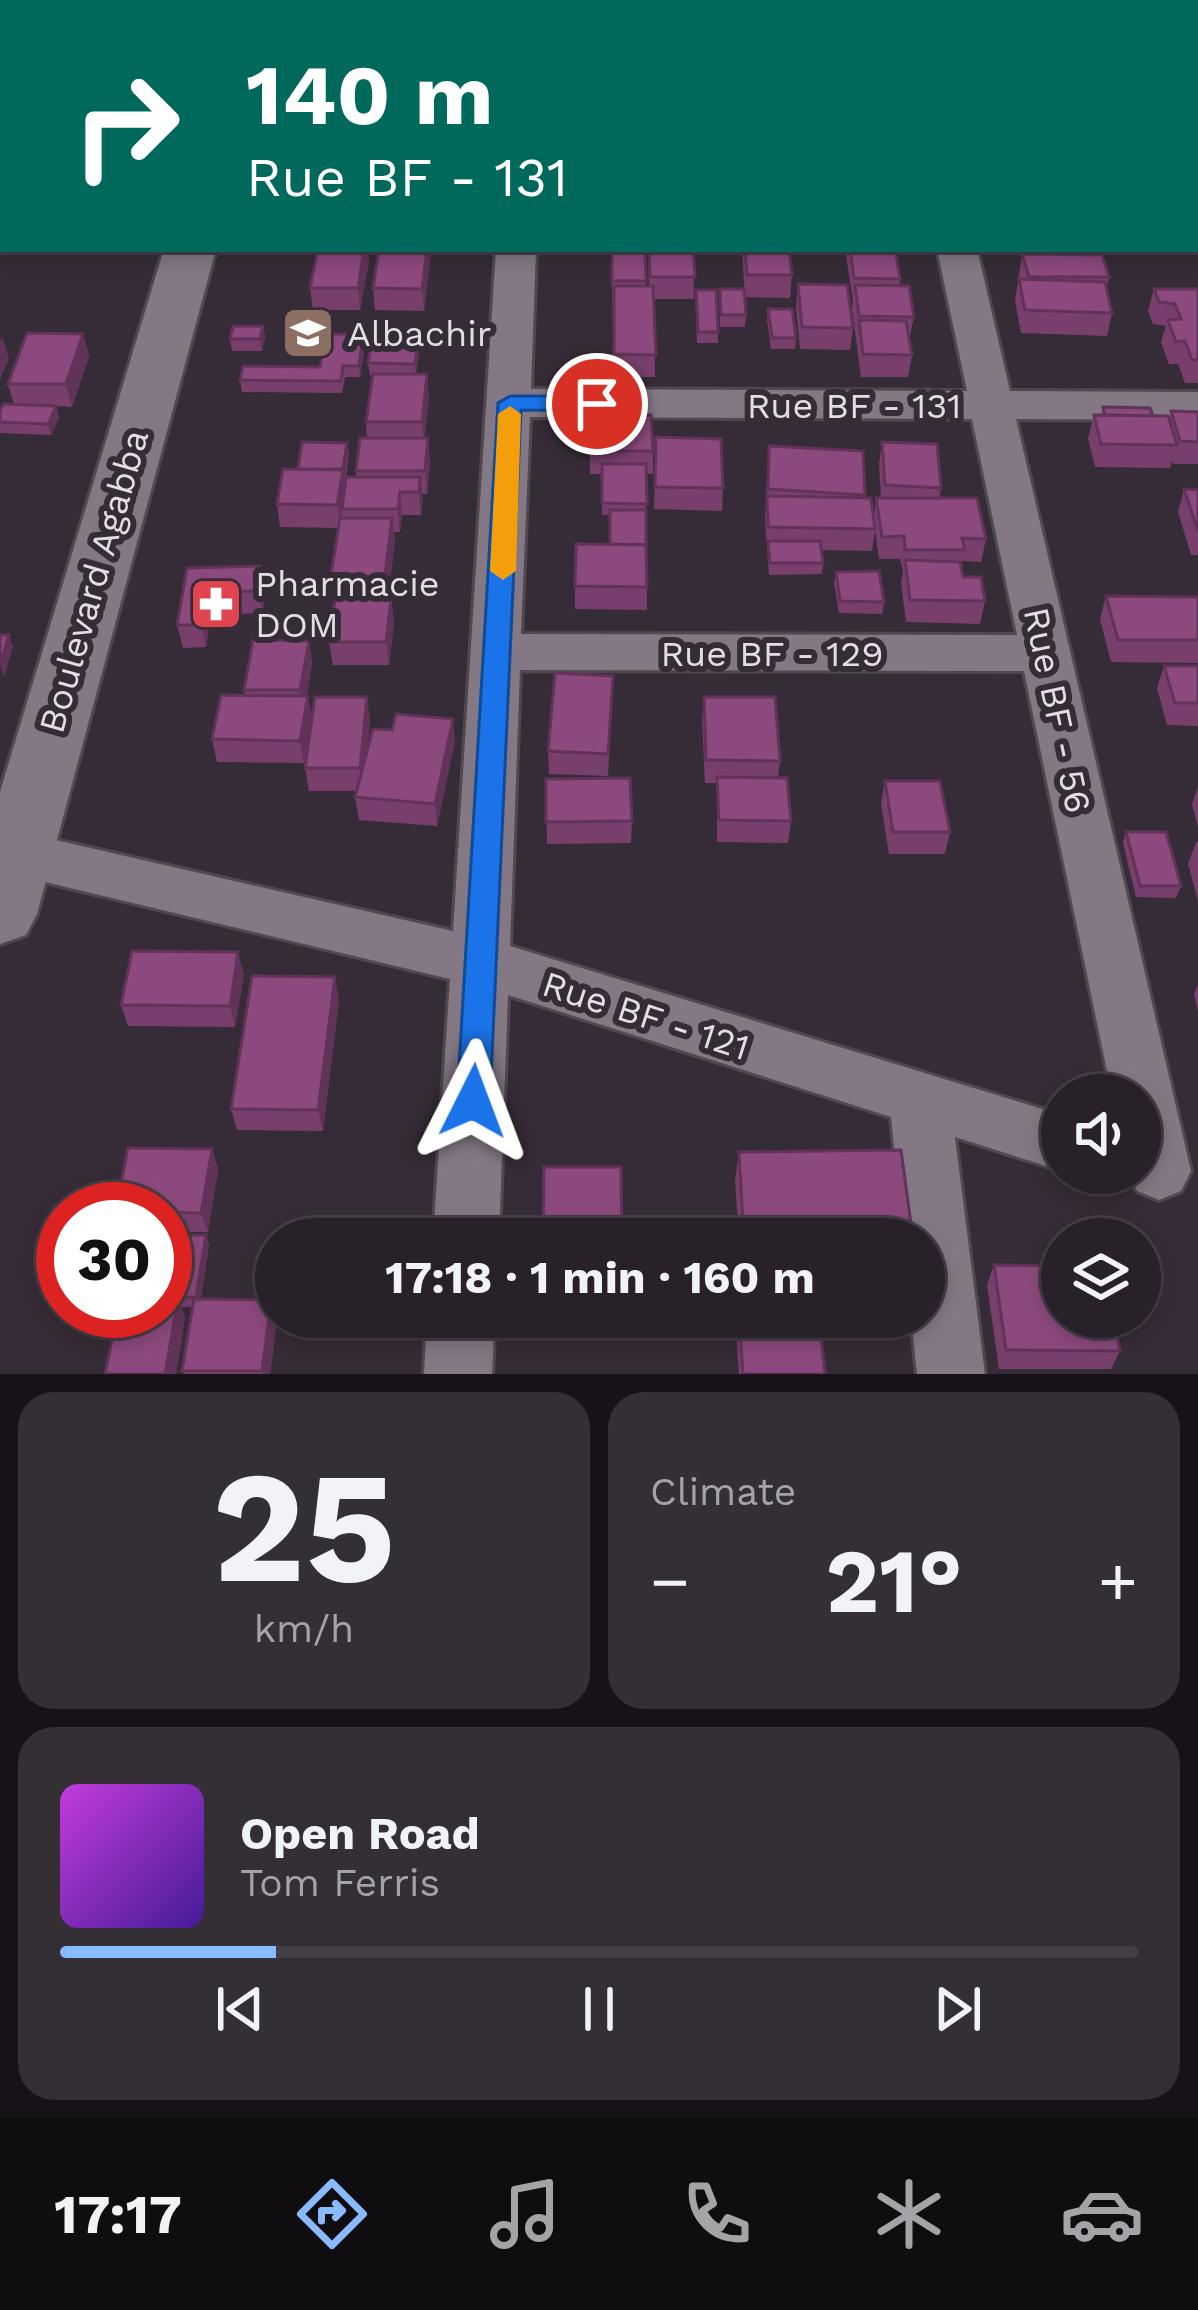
<!DOCTYPE html>
<html lang="en">
<head>
<meta charset="utf-8">
<style>
  :root { --surface:#282129; --page:#342e35; --text:#f1f3f6; --muted:#a5a3a8; --line:#443e46; --accent:#88bafc }
  body { margin:0; font-family:"Work Sans",sans-serif; background:var(--page); color:var(--text); height:100vh; display:flex; flex-direction:column; font-size:45px; white-space:nowrap }
  * { box-sizing:border-box; margin:0 }
  p { font-size:39px; color:var(--muted) }
  .icon { flex:none; width:66px; height:66px; fill:none; stroke:currentColor; stroke-width:2; stroke-linecap:round; stroke-linejoin:round }
  .map { position:relative; height:1374px; overflow:hidden }
  .side { display:flex; flex-direction:column; gap:18px; padding:18px; background:#161217; flex:1 }
  .side>* { flex:none }
  .banner { position:absolute; left:0px; top:0px; width:1200px; height:252px; box-shadow:0 6px 18px #0003,0 0 0 3px var(--line); background:#00695c; color:#fff; overflow:hidden }
  .controls { position:absolute; left:1041px; top:1074px; display:grid; gap:24px }
  .controls a { display:grid; place-items:center; width:120px; height:120px; border-radius:50%; background:var(--surface); box-shadow:0 6px 18px #0003,0 0 0 3px var(--line); font-size:60px }
  .speed { position:absolute; left:36px; top:1182px; display:flex; gap:24px; font-size:60px; font-weight:700; text-align:center }
  .speed>* { display:grid; place-content:center; width:156px; height:156px; border-radius:50%; background:var(--surface); box-shadow:0 6px 18px #0003,0 0 0 3px var(--line); line-height:1 }
  .speed .limit { border:18px solid #d22; background:#fff; color:#111 }
  .pin { position:absolute; display:grid; place-items:center; width:102px; height:102px; color:#fff; margin:-51px; border:6px solid #fff; border-radius:50%; box-shadow:0 3px 12px #0007 }
  .me { position:absolute; width:132px; margin:-66px; rotate:3deg; stroke-linejoin:round; filter:drop-shadow(0 0 9px #0008) }
  .turn { display:flex; align-items:center; gap:42px; height:252px; padding:0 48px; font-size:54px }
  .turn .icon { width:156px; height:156px; stroke-width:2.5 }
  .turn b { display:block; font-size:84px; line-height:102px }
  .big { font-size:90px; font-weight:700; line-height:1.1 }
  .side .widget { flex:1; display:flex; flex-direction:column; justify-content:center; gap:18px; min-width:0; padding:0 42px; border-radius:36px; background:var(--page) }
  .side .dial { align-items:center; gap:0 }
  .dial b { font-size:156px; line-height:1 }
  .song { display:flex; align-items:center; gap:36px }
  .cover { width:144px; height:144px; border-radius:18px; background:linear-gradient(135deg,hsl(290 70% 55%),hsl(260 70% 35%)) }
  .played { height:12px; border-radius:6px; background:linear-gradient(90deg,var(--accent) 20%,var(--line) 20%) }
  .keys { display:flex; justify-content:space-around; direction:ltr }
  .heat { display:flex; justify-content:space-between; align-items:center; font-size:66px; direction:ltr }
  .side .tiles { flex:1; display:grid; gap:18px; grid-template-columns:1fr 1fr }
  .widget:last-child { grid-column:span 2 }
  .trip { position:absolute; left:255px; top:1218px; width:690px; height:120px; border-radius:60px; background:var(--surface); box-shadow:0 6px 18px #0003,0 0 0 3px var(--line); font-weight:700; line-height:120px; text-align:center }
  .menu { display:flex; height:192px; justify-content:space-around; align-items:center; background:#100d10; color:var(--muted) }
  .menu .icon { width:84px; height:84px }
  .menu .on { color:var(--accent) }
  .menu b { font-size:54px; color:var(--text) }
  .map>svg:first-child { display:block }
  .lines { fill:none; stroke-linecap:round; stroke-linejoin:round }
  .street-casing { stroke:#504851; stroke-width:6 }
  .secondary-casing { stroke:#504851; stroke-width:6 }
  .street { fill:#837884; fill-rule:evenodd }
  .secondary { fill:#837884; fill-rule:evenodd }
  .wall { fill:#783f6c }
  .shaded-wall { fill:#623358 }
  .building { fill:#8c497d; stroke:#623358; stroke-width:3 }
  .route { fill:#1a73e8; stroke:#114b97; stroke-width:3 }
  .slow { fill:#f59e0b }
  .labels { text-anchor:middle; stroke-width:12; stroke-linejoin:round; paint-order:stroke }
  .poi-label { font-size:36px; fill:#e3dde4; stroke:#362c37; text-anchor:start }
  .street-label { font-size:36px; fill:#e3dde4; stroke:#362c37 }
</style>
</head>
<body>
<div class="map">
<svg width="1198" height="1374" viewBox="0 0 1198 1374">
  <rect width="100%" height="100%" fill="#362c37"/>
  <g class="lines">
    <g class="street-casing">
      <g id="street">
        <polygon points="546,0 580,0 545,3"/>
        <polygon points="1136,0 1170,0 1135,3"/>
        <rect x="1197" y="196" width="1" height="24"/>
        <path d="M496,249H536L531,389L967,391L937,249H977L1010,391L1198,392V420L1016,419L1191,1171L1181,1191L1159,1200L1137,1191L1128,1173H1140V1095H1112L1024,671L520,670L510,946L1062,1115V1171L955,1137L985,1374H917L911,1317H924V1239H903L891,1117L508,995L499,1239H433L450,979L16,875L0,876V832L16,831L453,931ZM530,417L972,419L1017,635L521,634Z"/>
        <polygon points="427,1317 495,1317 492,1374 424,1374"/>
      </g>
    </g>
    <g class="secondary-casing">
      <polygon id="secondary" points="164,249 216,249 37,914 26,935 0,944 0,792"/>
    </g>
    <use href="#street" class="street"/>
    <use href="#secondary" class="secondary"/>
  </g>
  <g class="wall">
    <polygon points="74,0 190,0 191,3 74,3"/>
    <polygon points="343,0 461,1 452,0 503,0 502,3"/>
    <polygon points="898,0 957,0 957,3 900,3"/>
    <rect x="0" y="44" width="3" height="146"/>
    <polygon points="304,249 367,249 369,261 360,310 313,310 310,288 317,252 305,252"/>
    <polygon points="379,249 436,249 436,251 431,251 424,311 375,310 373,288"/>
    <polygon points="611,249 645,249 646,286 649,286 648,249 693,249 694,299 654,299 655,377 614,377"/>
    <polygon points="742,249 789,249 792,275 790,298 745,297"/>
    <polygon points="845,249 895,249 900,279 899,286 914,317 909,340 912,355 908,377 861,377 852,308 853,301"/>
    <polygon points="1022,254 1109,277 1106,289 1112,313 1107,336 1021,333 1015,301"/>
    <polygon points="798,284 853,328 850,350 800,349 796,307"/>
    <polygon points="720,289 746,315 745,327 720,327"/>
    <polygon points="1154,289 1198,289 1198,383 1185,383 1178,364 1169,364 1161,342 1166,326 1153,324 1148,311"/>
    <polygon points="696,290 718,332 718,343 697,343"/>
    <polygon points="768,309 796,338 795,349 771,349 767,320"/>
    <polygon points="263,326 265,337 262,351 232,351 230,339"/>
    <polygon points="419,332 420,343 416,374 429,397 424,438 430,461 427,494 422,494 421,515 402,515 400,532 394,532 395,540 388,599 391,599 394,622 389,665 333,665 329,642 335,604 330,581 339,528 280,527 277,504 298,469 347,443 349,454 345,487 356,477 356,471 367,438 366,422 373,375 370,375 368,363"/>
    <polygon points="83,334 89,356 72,407 56,406 59,418 51,435 0,433 0,412 14,405 8,384"/>
    <polygon points="365,345 360,377 345,377 342,393 242,392 240,380 320,367"/>
    <polygon points="1103,407 1169,418 1171,411 1198,412 1198,464 1173,464 1172,461 1170,468 1095,467 1088,438 1094,415 1101,415"/>
    <polygon points="590,415 653,451 653,474 646,474 647,610 575,609 575,586 610,544 610,515 602,515 602,474 590,474"/>
    <polygon points="656,437 723,488 722,511 654,509"/>
    <polygon points="882,442 941,488 939,498 986,539 981,562 962,561 961,567 963,577 985,601 980,624 906,622 901,583 903,572 900,559 879,559 875,531 872,551 821,550 823,563 822,574 769,575 765,519 769,446 863,451 865,498 874,517 876,498 881,498 879,464"/>
    <polygon points="1184,489 1198,490 1198,555 1191,555 1178,512"/>
    <polygon points="261,566 265,588 263,613 211,615 206,647 183,648 177,625 187,568"/>
    <polygon points="836,572 884,602 882,614 839,613 834,583"/>
    <polygon points="1106,596 1198,597 1198,663 1111,662 1100,619"/>
    <polygon points="309,641 312,663 307,696 312,719 304,763 217,762 212,739 245,695 244,690"/>
    <polygon points="1164,666 1198,666 1198,726 1167,725 1157,688"/>
    <polygon points="613,676 608,776 549,774 548,751"/>
    <polygon points="704,697 780,761 778,778 791,821 788,843 717,842 717,783 705,783 702,719"/>
    <polygon points="370,719 367,751 455,741 437,826 359,820 355,797 357,791 309,791 305,768"/>
    <polygon points="546,779 632,821 631,843 547,844"/>
    <polygon points="885,781 950,832 945,854 889,854 881,804"/>
    <polygon points="1198,787 1198,827 1192,804"/>
    <polygon points="1126,832 1181,886 1176,898 1136,897 1123,843"/>
    <polygon points="1196,842 1198,842 1198,901 1188,864"/>
    <polygon points="244,974 235,1027 128,1026 121,1005"/>
    <polygon points="1198,985 1198,1011 1194,994"/>
    <polygon points="339,999 323,1131 237,1130 231,1109"/>
    <polygon points="212,1149 218,1169 208,1232 165,1232 165,1209"/>
    <polygon points="739,1152 913,1239 739,1239 735,1181"/>
    <polygon points="206,1235 209,1245 201,1299 277,1319 270,1374 184,1374 182,1371 193,1307 181,1307 185,1317 176,1374 105,1374 165,1311"/>
    <polygon points="994,1265 1120,1351 1111,1369 999,1369 987,1285"/>
    <polygon points="735,1317 819,1317 825,1374 739,1374"/>
  </g>
  <g class="shaded-wall">
    <polygon points="364,249 367,249 369,261 360,310 358,288"/>
    <polygon points="427,249 431,249 431,255 424,311 422,289"/>
    <polygon points="263,326 265,337 262,351 260,339"/>
    <polygon points="419,332 420,343 416,375 415,364"/>
    <polygon points="83,334 89,356 72,407 66,384"/>
    <polygon points="363,334 365,345 360,377 359,366"/>
    <polygon points="2,336 9,359 0,379 0,342"/>
    <polygon points="427,374 429,397 424,445 422,422"/>
    <polygon points="56,406 59,418 51,435 48,424"/>
    <polygon points="428,438 430,461 427,494 425,471"/>
    <polygon points="347,443 349,454 344,481 343,469"/>
    <polygon points="343,470 346,493 342,509 341,528 337,505"/>
    <polygon points="420,477 423,499 421,515 419,492"/>
    <polygon points="400,492 402,515 400,532 398,509"/>
    <polygon points="392,518 395,540 387,604 384,582"/>
    <polygon points="261,566 265,588 263,613 258,591"/>
    <polygon points="206,592 211,615 206,647 201,625"/>
    <polygon points="391,599 394,622 389,665 386,642"/>
    <polygon points="9,635 13,647 4,677 0,665"/>
    <polygon points="309,641 312,663 304,713 300,690"/>
    <polygon points="308,696 312,719 304,763 300,741"/>
    <polygon points="367,697 370,719 363,791 360,768"/>
    <polygon points="453,719 455,741 437,826 435,804"/>
    <polygon points="238,952 244,974 235,1027 230,1006"/>
    <polygon points="335,977 339,999 323,1131 318,1110"/>
    <polygon points="212,1149 218,1169 208,1232 201,1213"/>
    <polygon points="206,1235 209,1245 200,1307 196,1297"/>
    <polygon points="178,1298 185,1317 176,1374 165,1374"/>
    <polygon points="271,1300 277,1319 270,1374 263,1374"/>
  </g>
  <g class="building">
    <polygon points="15,0 63,0 62,3 13,3"/>
    <polygon points="92,0 186,0 184,3 90,3"/>
    <polygon points="343,0 430,0 429,3 342,3"/>
    <polygon points="604,0 640,0 640,3 603,3"/>
    <polygon points="916,0 957,0 957,1 918,3"/>
    <rect x="1073" y="0" width="35" height="3"/>
    <polygon points="431,1 468,1 467,3 430,3"/>
    <rect x="0" y="44" width="3" height="31"/>
    <rect x="0" y="88" width="3" height="33"/>
    <rect x="0" y="125" width="3" height="43"/>
    <polygon points="318,249 364,249 358,288 310,288"/>
    <polygon points="379,249 427,249 422,289 373,288"/>
    <polygon points="612,249 645,249 646,281 612,281"/>
    <polygon points="649,249 693,249 695,277 650,277"/>
    <polygon points="745,249 789,249 792,275 747,275"/>
    <polygon points="850,249 895,249 900,279 854,278"/>
    <polygon points="1022,254 1102,255 1109,277 1029,277"/>
    <polygon points="1019,279 1105,282 1112,313 1025,310"/>
    <polygon points="798,284 847,285 853,328 802,327"/>
    <polygon points="855,285 909,286 914,317 859,316"/>
    <polygon points="614,286 653,286 656,355 614,354"/>
    <polygon points="720,289 744,289 746,315 721,315"/>
    <polygon points="1154,289 1198,289 1198,360 1192,360 1185,341 1176,342 1168,320 1181,319 1175,304 1159,302"/>
    <polygon points="696,290 716,290 718,332 698,332"/>
    <polygon points="768,309 792,309 796,338 772,338"/>
    <polygon points="859,320 906,321 912,355 863,354"/>
    <polygon points="233,326 263,326 260,339 230,339"/>
    <polygon points="373,331 419,332 415,364 368,363"/>
    <polygon points="27,333 83,334 66,384 8,384"/>
    <polygon points="326,334 363,334 359,366 343,366 341,381 240,380 243,366 320,367"/>
    <polygon points="373,374 427,374 422,422 366,422"/>
    <polygon points="3,404 56,406 48,424 0,422 0,412"/>
    <polygon points="1103,407 1150,408 1153,416 1105,415"/>
    <polygon points="1171,411 1198,412 1198,442 1180,441"/>
    <polygon points="590,415 651,415 653,451 589,451"/>
    <polygon points="1094,415 1168,416 1177,445 1101,444"/>
    <polygon points="656,437 721,439 723,488 655,487"/>
    <polygon points="360,438 428,438 425,471 356,471"/>
    <polygon points="302,442 347,443 343,469 298,469"/>
    <polygon points="882,442 937,444 941,488 885,485"/>
    <polygon points="769,446 863,451 865,495 768,489"/>
    <polygon points="602,464 646,464 647,504 602,503"/>
    <polygon points="283,469 343,470 337,505 277,504"/>
    <polygon points="346,477 420,477 419,492 400,492 398,509 342,509"/>
    <polygon points="1184,489 1198,490 1198,531"/>
    <polygon points="767,496 871,498 875,529 768,527"/>
    <polygon points="876,498 977,498 986,539 962,538 965,550 905,550 904,536 882,537"/>
    <polygon points="610,510 646,510 646,548 646,545 610,544"/>
    <polygon points="340,518 392,518 384,582 330,581"/>
    <polygon points="768,541 820,541 823,563 770,563"/>
    <polygon points="576,544 646,545 647,587 575,586"/>
    <polygon points="905,560 960,562 963,577 981,577 985,601 910,600"/>
    <polygon points="261,566 258,591 206,592 201,625 177,625 187,568"/>
    <polygon points="879,571 884,602 840,601 836,572"/>
    <polygon points="1106,596 1198,597 1198,640 1118,640"/>
    <polygon points="335,599 391,599 386,642 329,642"/>
    <polygon points="0,635 9,635 0,665"/>
    <polygon points="253,640 309,641 300,690 244,690"/>
    <polygon points="1164,666 1198,666 1198,703 1175,703"/>
    <polygon points="555,673 613,676 608,754 548,751"/>
    <polygon points="221,695 308,696 300,741 212,739"/>
    <polygon points="315,697 367,697 360,768 305,768"/>
    <polygon points="704,697 775,697 780,761 706,760"/>
    <polygon points="396,714 453,719 435,804 355,797 373,729 392,730"/>
    <polygon points="717,777 787,778 791,821 719,820"/>
    <polygon points="630,778 632,821 546,822 546,779"/>
    <polygon points="885,781 940,781 950,832 893,832"/>
    <polygon points="1126,832 1166,832 1181,886 1140,886"/>
    <polygon points="132,951 238,952 230,1006 121,1005"/>
    <polygon points="252,976 335,977 318,1110 231,1109"/>
    <polygon points="128,1148 212,1149 201,1213 165,1212 165,1209 116,1209"/>
    <polygon points="901,1150 913,1239 744,1239 739,1152"/>
    <polygon points="544,1167 621,1167 622,1239 543,1239"/>
    <polygon points="165,1235 206,1235 196,1297 165,1297"/>
    <polygon points="994,1265 1062,1266 1062,1317 1114,1317 1120,1351 1006,1350"/>
    <polygon points="165,1298 178,1298 165,1374 105,1374 118,1311 165,1311"/>
    <polygon points="194,1299 271,1300 262,1371 182,1371"/>
    <polygon points="739,1317 819,1317 825,1374 743,1374"/>
  </g>
  <polygon class="route" points="510,396 597,396 609,404 597,411 521,410 490,1101 485,1111 473,1115 461,1111 457,1101 498,403"/>
  <polygon class="slow" points="510,406 521,414 516,571 503,580 490,571 498,414"/>
  <defs>
    <g id="university-square" transform="scale(2.7)"><rect x="-9" y="-9" width="18" height="18" rx="4" fill="#8d6e63" stroke="#362c37"/><path d="M0-5L7-2L0 1L-7-2ZM-4 1L0 2.5L4 1V4Q0 6-4 4Z" fill="#fff"/></g>
    <g id="pharmacy-square" transform="scale(2.7)"><rect x="-9" y="-9" width="18" height="18" rx="4" fill="#e0444e" stroke="#362c37"/><path d="M-2-6h4v4h4v4h-4v4h-4v-4h-4v-4h4Z" fill="#fff"/></g>
  </defs>
  <g fill-rule="evenodd">
    <use href="#university-square" x="308" y="333"/>
    <use href="#pharmacy-square" x="216" y="604"/>
  </g>
  <g class="labels">
    <g class="poi-label">
      <text x="347" y="346">Albachir</text>
      <text x="255" y="596">Pharmacie<tspan x="255" dy="41">DOM</tspan></text>
    </g>
    <g class="street-label">
      <text x="854" y="418">Rue BF - 131</text>
      <text transform="translate(93 581) rotate(-74)" y="13">Boulevard Agabba</text>
      <text x="772" y="666">Rue BF - 129</text>
      <text transform="translate(1058 710) rotate(78)" y="13">Rue BF - 56</text>
      <text transform="translate(646 1015) rotate(18)" y="13">Rue BF - 121</text>
    </g>
  </g>
</svg>
<div class="controls">
<a><svg class="icon" aria-label="sound" viewBox="0 0 24 24"><path d="M4 9h4l5-4v14l-5-4H4zM17 9q2 3 0 6"/></svg></a>
<a><svg class="icon" aria-label="layers" viewBox="0 0 24 24"><path d="M12 4l9 5-9 5-9-5zM3 14l9 5 9-5"/></svg></a>
</div>
<div class="speed"><div class="limit">30</div></div>
<div class="pin" style="left:597px;top:404px;background:#d93025"><svg class="icon" aria-label="arrive" viewBox="0 0 24 24"><path d="M6 21V4h12l-3 4 3 4H6"/></svg></div>
<svg class="me" style="left:473px;top:1101px" viewBox="-20 -20 40 40"><path d="M0-17L14 15 0 8-14 15z" fill="#1a73e8" stroke="#fff" stroke-width="4"/></svg>
<div class="trip">17:18 · 1 min · 160 m</div>
<div class="banner">
<div class="turn"><svg class="icon" aria-label="right" viewBox="0 0 24 24"><path d="M7 20v-9h11M14 6l5 5-5 5"/></svg><div><b>140 m</b>Rue BF - 131</div></div>
</div>
</div>
<section class="side">
<div class="tiles">
<div class="widget dial"><b>25</b><p>km/h</p></div>
<div class="widget"><p>Climate</p>
<div class="heat"><a>−</a><b class="big">21°</b><a>+</a></div>
</div>
<div class="widget">
<div class="song"><i class="cover"></i><div><b>Open Road</b><p>Tom Ferris</p></div></div>
<div class="played"></div>
<div class="keys"><svg class="icon" aria-label="previous" viewBox="0 0 24 24"><path d="M18 5L8 12l10 7zM5 5v14"/></svg><svg class="icon" aria-label="pause" viewBox="0 0 24 24"><path d="M8 5v14M16 5v14"/></svg><svg class="icon" aria-label="next" viewBox="0 0 24 24"><path d="M6 5l10 7-10 7zM19 5v14"/></svg></div>
</div>
</div>
</section>
<nav class="menu">
<b>17:17</b>
<svg class="icon on" aria-label="directions" viewBox="0 0 24 24"><path d="M12 3l9 9-9 9-9-9zM9 14v-3h6M13 9l2 2-2 2"/></svg>
<svg class="icon" aria-label="music" viewBox="0 0 24 24"><path d="M9 18V5l10-2v13"/><circle cx="6" cy="18" r="3"/><circle cx="16" cy="16" r="3"/></svg>
<svg class="icon" aria-label="phone" viewBox="0 0 24 24"><path d="M5 4h4l2 5-3 2q2 4 5 5l2-3 5 2v4C11 20 4 13 5 4z"/></svg>
<svg class="icon" aria-label="climate" viewBox="0 0 24 24"><path d="M12 3v18M4 7l16 10M4 17L20 7"/></svg>
<svg class="icon" aria-label="car" viewBox="0 0 24 24"><path d="M5 17H2v-5l4-1 3-4h7l3 4 3 1v5h-3M9 17h6M6 11h13"/><circle cx="7" cy="17" r="2"/><circle cx="17" cy="17" r="2"/></svg>
</nav>
</body>
</html>
